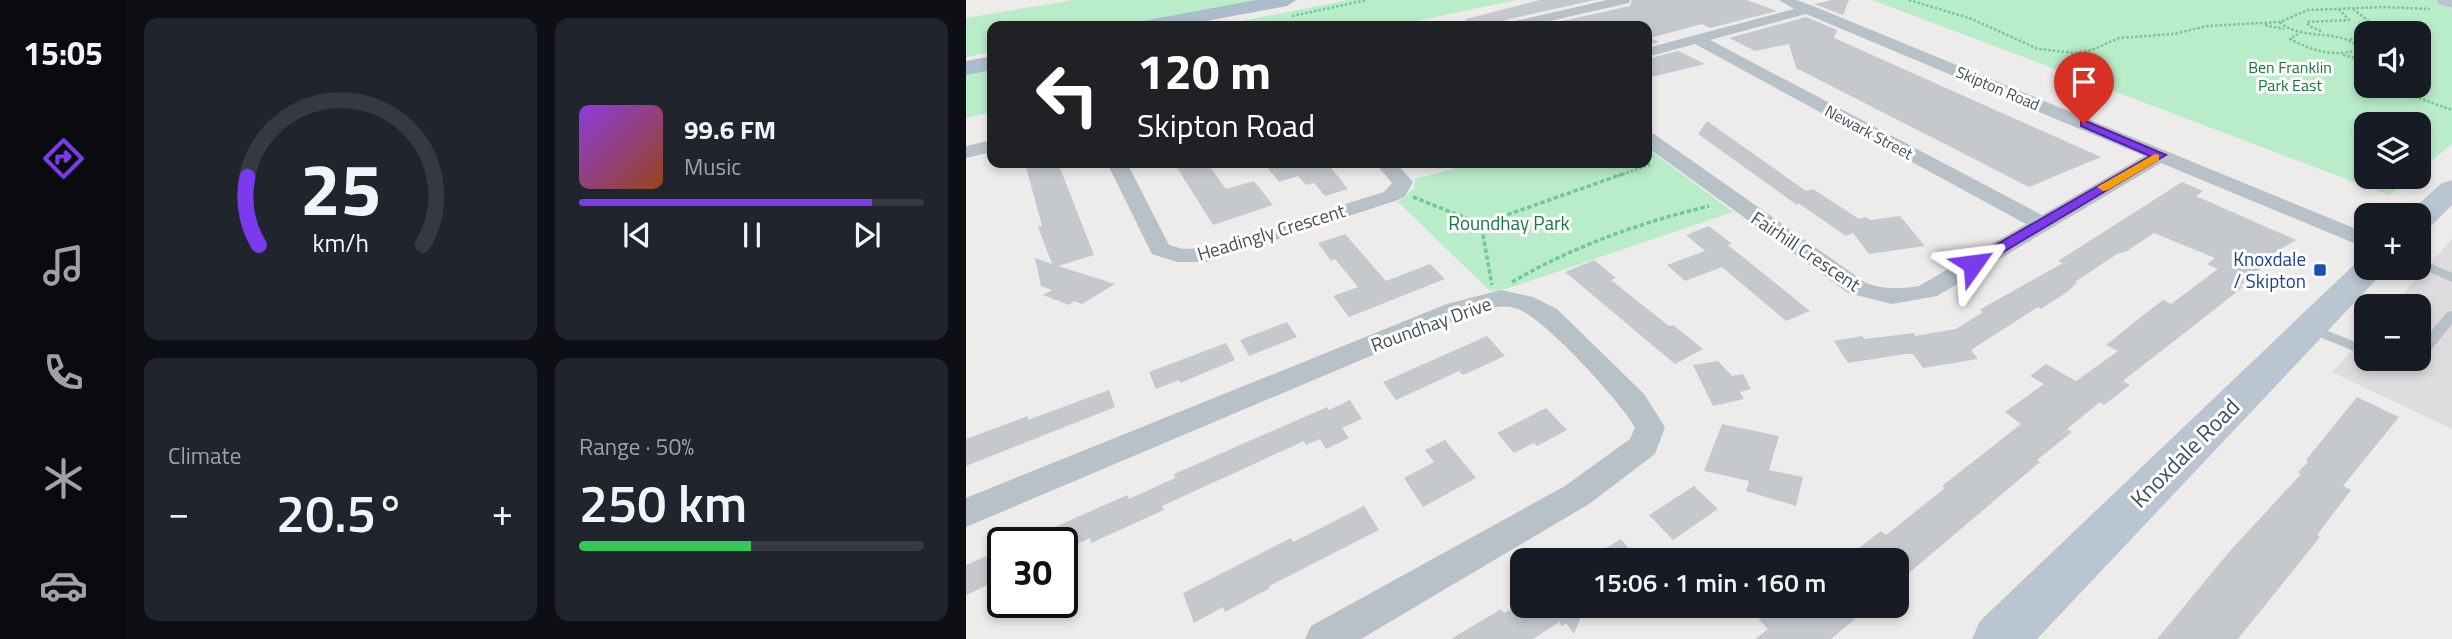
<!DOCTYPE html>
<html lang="en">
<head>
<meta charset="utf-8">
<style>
  :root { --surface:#171b24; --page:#20242c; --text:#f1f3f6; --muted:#9ea1a6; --line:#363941; --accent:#7c3aed }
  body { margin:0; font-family:"Titillium Web",sans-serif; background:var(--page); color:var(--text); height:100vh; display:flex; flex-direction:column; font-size:26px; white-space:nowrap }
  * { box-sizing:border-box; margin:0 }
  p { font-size:23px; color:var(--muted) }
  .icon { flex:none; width:38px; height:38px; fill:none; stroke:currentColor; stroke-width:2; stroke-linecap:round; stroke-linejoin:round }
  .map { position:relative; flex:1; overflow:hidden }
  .panel { display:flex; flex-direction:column; gap:18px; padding:18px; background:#0d0f14; width:840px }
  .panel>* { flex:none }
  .top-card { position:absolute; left:21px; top:21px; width:665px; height:147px; border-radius:14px; box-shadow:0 4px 10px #0003; background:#202124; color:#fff; overflow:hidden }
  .tools { position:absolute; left:1388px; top:21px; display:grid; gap:14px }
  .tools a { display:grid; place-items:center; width:77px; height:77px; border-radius:14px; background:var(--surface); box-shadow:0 4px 10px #0003; font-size:35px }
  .speed { position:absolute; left:21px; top:527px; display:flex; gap:14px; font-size:35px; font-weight:700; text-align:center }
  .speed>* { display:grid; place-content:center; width:91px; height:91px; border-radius:50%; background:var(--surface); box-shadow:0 4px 10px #0003; line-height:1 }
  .speed .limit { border:4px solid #111; border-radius:10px; background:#fff; color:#111 }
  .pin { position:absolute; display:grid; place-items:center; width:60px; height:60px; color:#fff; margin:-72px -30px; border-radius:50% 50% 50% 0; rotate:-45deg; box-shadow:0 0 7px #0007 }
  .pin .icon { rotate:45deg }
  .me { position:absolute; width:77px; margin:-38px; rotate:59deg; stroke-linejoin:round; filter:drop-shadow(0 0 5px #0008) }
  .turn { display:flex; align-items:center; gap:24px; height:147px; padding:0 35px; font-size:32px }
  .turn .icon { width:91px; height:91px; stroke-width:2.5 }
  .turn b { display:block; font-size:49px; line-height:60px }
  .big { font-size:52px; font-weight:600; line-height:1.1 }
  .panel .widget { flex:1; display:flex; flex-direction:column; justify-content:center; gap:10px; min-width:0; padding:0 24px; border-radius:14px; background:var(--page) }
  .panel .dial { align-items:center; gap:0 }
  .dial svg { height:182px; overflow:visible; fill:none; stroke:var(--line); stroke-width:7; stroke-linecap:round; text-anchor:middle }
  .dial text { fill:var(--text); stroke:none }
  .song { display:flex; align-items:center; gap:21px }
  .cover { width:84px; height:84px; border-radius:10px; background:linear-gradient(135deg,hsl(270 70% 55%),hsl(20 70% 35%)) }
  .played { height:7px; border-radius:4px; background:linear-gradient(90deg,var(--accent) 85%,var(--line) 85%) }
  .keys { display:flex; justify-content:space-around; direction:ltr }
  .heat { display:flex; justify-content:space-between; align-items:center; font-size:38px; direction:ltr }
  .charge { height:10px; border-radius:5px; background:linear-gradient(90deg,#34c759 50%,var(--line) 0) }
  .panel .tiles { flex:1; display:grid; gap:18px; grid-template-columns:repeat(2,1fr) }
  .trip { position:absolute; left:544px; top:548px; width:399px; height:70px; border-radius:14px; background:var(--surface); box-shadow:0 4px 10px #0003; font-weight:600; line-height:70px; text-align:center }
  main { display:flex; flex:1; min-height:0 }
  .menu { display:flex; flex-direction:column; width:126px; justify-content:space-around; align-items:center; background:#090b0e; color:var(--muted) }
  .menu .icon { width:49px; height:49px }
  .menu .current { color:var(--accent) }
  .menu b { font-size:32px; color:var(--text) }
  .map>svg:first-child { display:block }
  .education { fill:#dfdcdd }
  .green { fill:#b9ecc9; fill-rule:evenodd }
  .building { fill:#c5c9ce }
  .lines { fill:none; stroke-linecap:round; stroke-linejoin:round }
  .path-far1 { stroke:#72c998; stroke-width:2.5; stroke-dasharray:2.5 2; stroke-linecap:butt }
  .path { stroke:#72c998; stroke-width:3.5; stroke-dasharray:4.5 2.5; stroke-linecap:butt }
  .lane { fill:#b7c1c8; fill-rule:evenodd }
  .street { fill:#b7c1c8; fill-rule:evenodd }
  .secondary { fill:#b9c5d0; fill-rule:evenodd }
  .primary { fill:#abbdca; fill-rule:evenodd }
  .route { fill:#7c3aed; stroke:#51269a; stroke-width:2 }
  .slow { fill:#f59e0b }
  .transit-dot { fill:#1a4fb4; stroke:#fff; stroke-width:2.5 }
  .labels { text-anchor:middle; stroke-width:6; stroke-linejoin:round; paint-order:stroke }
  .far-park-label { font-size:16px; fill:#187641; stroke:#fff }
  .far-street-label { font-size:16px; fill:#445058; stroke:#fff }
  .park-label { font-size:19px; fill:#187641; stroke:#fff }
  .street-label { font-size:19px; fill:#445058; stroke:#fff }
  .transit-label { font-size:19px; fill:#164399; stroke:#fff; text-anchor:end }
  .near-street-label { font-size:23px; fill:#445058; stroke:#fff }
</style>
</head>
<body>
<main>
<nav class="menu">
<b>15:05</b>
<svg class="icon current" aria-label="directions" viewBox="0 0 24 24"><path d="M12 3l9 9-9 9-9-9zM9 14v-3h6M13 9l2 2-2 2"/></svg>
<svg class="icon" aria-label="music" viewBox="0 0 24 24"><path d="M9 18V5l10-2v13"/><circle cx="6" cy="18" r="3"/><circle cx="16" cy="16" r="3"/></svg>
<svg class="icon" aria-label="phone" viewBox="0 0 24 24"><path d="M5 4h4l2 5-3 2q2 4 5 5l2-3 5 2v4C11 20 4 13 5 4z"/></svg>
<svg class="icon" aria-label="climate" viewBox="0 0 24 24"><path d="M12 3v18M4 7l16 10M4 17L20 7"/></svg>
<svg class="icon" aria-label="car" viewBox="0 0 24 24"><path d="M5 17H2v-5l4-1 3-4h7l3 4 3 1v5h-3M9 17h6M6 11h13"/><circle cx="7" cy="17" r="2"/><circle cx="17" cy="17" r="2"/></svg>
</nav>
<section class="panel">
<div class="tiles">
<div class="widget dial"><svg viewBox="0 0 100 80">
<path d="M14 69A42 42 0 1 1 86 69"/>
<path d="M14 69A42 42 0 0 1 9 39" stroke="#7c3aed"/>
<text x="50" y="56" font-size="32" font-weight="700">25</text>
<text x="50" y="72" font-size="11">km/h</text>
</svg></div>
<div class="widget">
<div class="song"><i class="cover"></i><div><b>99.6 FM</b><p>Music</p></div></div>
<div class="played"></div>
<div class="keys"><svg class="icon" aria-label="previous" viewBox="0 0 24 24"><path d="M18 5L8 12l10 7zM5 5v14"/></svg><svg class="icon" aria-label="pause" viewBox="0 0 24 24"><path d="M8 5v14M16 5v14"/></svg><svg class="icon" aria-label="next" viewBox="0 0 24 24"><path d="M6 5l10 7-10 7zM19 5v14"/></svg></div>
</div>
<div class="widget"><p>Climate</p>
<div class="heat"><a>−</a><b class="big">20.5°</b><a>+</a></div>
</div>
<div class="widget"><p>Range · 50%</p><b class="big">250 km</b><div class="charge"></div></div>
</div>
</section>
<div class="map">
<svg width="1486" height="639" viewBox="0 0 1486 639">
  <rect width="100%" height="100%" fill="#eeebeb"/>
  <polygon class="education" points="1486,239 1486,429 1366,372 1400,335 1400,359 1452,359 1452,306 1426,306"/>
  <g class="green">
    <polygon points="107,0 308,0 166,26 26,26 26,52 0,57 0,18"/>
    <polygon points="382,0 550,0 427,26 251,26"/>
    <path d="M906,0H1468L1486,9V144L1453,171L1452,124H1400V177H1446L1423,195ZM1400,33H1452V86H1400Z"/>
    <polygon points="26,69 26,112 0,118 0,74"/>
    <polygon points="681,148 767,212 540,289 524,291 432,202 448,189 449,179 509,163 681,163"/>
  </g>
  <g class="building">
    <polygon points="574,0 629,0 539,20 535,26 500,26 500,19"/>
    <polygon points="666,0 781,0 811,11 744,28 736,24 684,38 693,42 681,45 681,26 573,26 664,6"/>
    <polygon points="866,0 883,0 877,15 848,4"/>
    <polygon points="840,17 871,30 868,38 1135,157 1063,187 830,68 823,44 789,51 763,38"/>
    <polygon points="712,51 739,64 681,78 681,59"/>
    <polygon points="741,121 840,191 847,189 893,219 899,217 905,220 934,216 959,246 903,254 887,233 880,236 832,203 831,205 732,134"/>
    <polygon points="59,163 92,163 128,255 92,266 149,284 116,304 108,301 103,305 77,295 86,290 75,286 69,258 86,264 72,227 76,226"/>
    <polygon points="208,163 241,163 260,189 288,181 307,205 247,225"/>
    <polygon points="298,163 361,163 382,189 359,196 348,183 340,185 332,176 313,182"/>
    <polygon points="1216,182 1237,191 1230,196 1330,240 1294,261 1301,264 1274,286 1277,287 1157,381 1164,385 1138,405 1134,402 1101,429 1106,432 1071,460 1074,462 931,583 931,560 877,560 915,531 920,535 979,488 976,486 1055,424 1039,412 1078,384 1064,376 1080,364 1110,381 1152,351 1140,345 1180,313 1197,300 1205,304 1252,269 1241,264 1249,258 1188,233 1161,251 1151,254 1109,282 1111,283 1101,292 1075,309 1072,307 1005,350 1012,359 957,368 947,354 939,354 882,363 868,341 896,336 898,339 948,333 949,336 990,329 1017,312 1013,310 1097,263 1092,261"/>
    <polygon points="743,226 766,244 762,245 844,311 820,321 756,267 719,281 701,265 739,251 720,235"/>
    <polygon points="379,234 420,281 464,264 479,279 383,317 367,296 392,287 369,259 365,261 352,243"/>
    <polygon points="628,260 650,278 645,280 703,326 707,325 737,349 709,364 599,272"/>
    <polygon points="321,322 331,337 283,356 274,340"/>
    <polygon points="521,336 539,356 497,375 493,371 430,400 417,382"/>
    <polygon points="260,343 269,360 214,383 213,380 190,389 183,372"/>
    <polygon points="752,361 766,376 777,374 785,389 774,392 778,399 747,406 727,365"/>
    <polygon points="143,390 149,407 0,466 0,439 62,416 62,420"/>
    <polygon points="1391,397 1433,417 1377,486 1385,490 1351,535 1354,537 1272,639 1191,639 1264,551 1335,474 1332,472 1342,462 1340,460"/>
    <polygon points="384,400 396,419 376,428 383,438 360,449 354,439 340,445 338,441 196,506 198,510 125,543 124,538 96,551 96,542 55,542 161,495 163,499 209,478 208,474 361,407 363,410"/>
    <polygon points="580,408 601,430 571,446 568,443 548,453 531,433"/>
    <polygon points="756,424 813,436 803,470 837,477 830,506 780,491 783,481 738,471"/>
    <polygon points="479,440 510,478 457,507 438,478 468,462 459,450"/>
    <polygon points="728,486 752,509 707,540 683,515"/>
    <polygon points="398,506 413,530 303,586 304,588 259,612 257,607 228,623 217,593 325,538 327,542"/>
    <polygon points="655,539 672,560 620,560"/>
    <polygon points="37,549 37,578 0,595 0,565"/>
    <polygon points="551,606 626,606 617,612 608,634 600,623 596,626 593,622 567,639 485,639 535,609 538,613"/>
    <polygon points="806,606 904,606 865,639 789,639 802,629 791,617"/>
  </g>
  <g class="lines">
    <g class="path-far1">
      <polyline points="943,0 1006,19 1072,49 1110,53 1126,50 1153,38 1208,34 1241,26 1314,22 1342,10 1419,7 1464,9"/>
      <polyline points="1387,9 1404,22 1410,33"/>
      <polyline points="326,16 401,0"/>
      <path d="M1314,22C1335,42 1376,27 1394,49C1370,58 1346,51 1324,39L1332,34"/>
      <polyline points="1299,25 1318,29"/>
      <polyline points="1355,31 1343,26 1341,22 1383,20 1373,9"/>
      <polyline points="1384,39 1400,41"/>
      <polyline points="1377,55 1400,61"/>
      <polyline points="1400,72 1400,75"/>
      <polyline points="1419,86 1486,110"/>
      <polyline points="652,176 686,164"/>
    </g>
    <g class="path">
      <polyline points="447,197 515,224 526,285"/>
      <polyline points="515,224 657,174"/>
      <path d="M546,282C608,246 673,223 743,206"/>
    </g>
    <g class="lane">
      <polygon points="1452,258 1486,273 1486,282 1452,267"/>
      <polygon points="1486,311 1486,324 1454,364 1428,366 1416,362 1414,359 1452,359 1452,347 1481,312"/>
      <polygon points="1344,324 1400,346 1400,356 1339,331 1337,328 1339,325"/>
    </g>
    <g class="street">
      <polygon points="641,0 664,0 663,3 562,26 538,26 540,23"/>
      <path d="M813,0H830L847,6L1400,233V248L1195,163L971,296L926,304L882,293L681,147V132L688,134L900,283C918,290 934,289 953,286L1060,224L729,44L681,57V48L828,9ZM840,14L1178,156L1076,215L744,40Z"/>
      <polygon points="26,140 26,152 0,158 0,146"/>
      <polygon points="141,163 161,163 203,245 217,249 238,248 418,192 426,183 409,163 430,163 447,182 439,196 432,200 241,262 211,262 186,254"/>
      <path d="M535,290L567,297L591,309L678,394L699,427L689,454L623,504L395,639H339L345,626L599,486L664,439L669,427C652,399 580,320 552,309C535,302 516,311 499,316L0,527V498L481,304Z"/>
    </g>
    <g class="secondary">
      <polygon points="1470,0 1486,0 1486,8 1473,4"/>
      <polygon points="1486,180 1486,205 1463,228 1452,230 1452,215 1440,215 1476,183"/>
      <polygon points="1400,259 1400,268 1421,268 1071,639 1006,639 1014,621 1392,261"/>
    </g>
    <g class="primary">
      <polygon points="290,0 330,0 321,6 213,26 172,26 175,22 182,20"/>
      <polygon points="26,56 26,70 0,75 0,61"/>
    </g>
  </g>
  <polygon class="route" points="1115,122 1122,122 1200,155 1012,267 1002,267 1000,264 1002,261 1184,156 1115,126"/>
  <polygon class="slow" points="1189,154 1193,155 1193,160 1142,190 1137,191 1131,187"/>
  <rect class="transit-dot" x="1347" y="263" width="14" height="14" rx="3.5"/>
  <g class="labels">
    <g class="far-park-label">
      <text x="1324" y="73">Ben Franklin<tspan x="1324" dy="18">Park East</tspan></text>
    </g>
    <g class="far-street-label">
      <text transform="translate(1032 88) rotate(23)" y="6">Skipton Road</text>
      <text transform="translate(903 132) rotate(28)" y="6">Newark Street</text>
    </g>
    <g class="park-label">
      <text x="543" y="230">Roundhay Park</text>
    </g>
    <g class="street-label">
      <text transform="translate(305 232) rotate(-17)" y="7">Headingly Crescent</text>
      <text transform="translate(840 251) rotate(34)" y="7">Fairhill Crescent</text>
      <text transform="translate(465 324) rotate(-20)" y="7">Roundhay Drive</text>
    </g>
    <g class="transit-label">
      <text x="1340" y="266">Knoxdale<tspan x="1340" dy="22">/ Skipton</tspan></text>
    </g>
    <g class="near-street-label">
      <text transform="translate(1219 453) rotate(-45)" y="8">Knoxdale Road</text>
    </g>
  </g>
</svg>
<div class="tools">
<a><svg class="icon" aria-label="sound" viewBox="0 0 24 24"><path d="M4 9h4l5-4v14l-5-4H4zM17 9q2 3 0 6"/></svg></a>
<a><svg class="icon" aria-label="layers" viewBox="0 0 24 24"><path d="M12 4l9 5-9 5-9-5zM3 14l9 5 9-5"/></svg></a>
<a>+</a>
<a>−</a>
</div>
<div class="speed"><div class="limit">30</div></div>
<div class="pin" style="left:1118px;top:124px;background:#d93025"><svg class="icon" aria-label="arrive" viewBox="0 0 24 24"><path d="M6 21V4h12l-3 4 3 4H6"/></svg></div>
<svg class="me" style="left:1007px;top:264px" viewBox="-20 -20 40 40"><path d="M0-17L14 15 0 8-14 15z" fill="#7c3aed" stroke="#fff" stroke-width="4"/></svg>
<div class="trip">15:06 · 1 min · 160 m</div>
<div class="top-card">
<div class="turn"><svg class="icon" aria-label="left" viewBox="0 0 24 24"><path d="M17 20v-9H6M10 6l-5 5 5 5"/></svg><div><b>120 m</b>Skipton Road</div></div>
</div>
</div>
</main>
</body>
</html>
